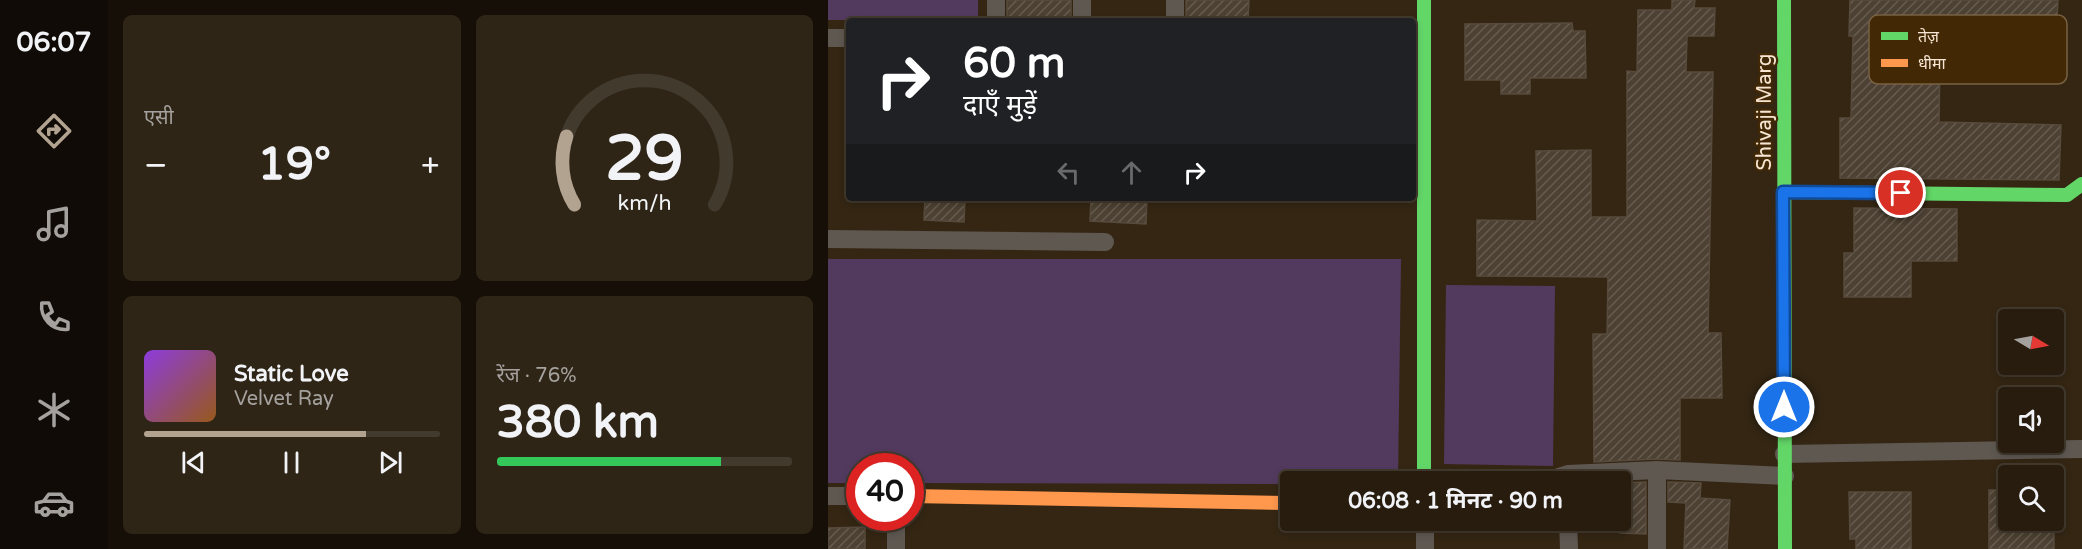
<!DOCTYPE html>
<html lang="hi">
<head>
<meta charset="utf-8">
<style>
  :root { --surface:#271c0e; --page:#2f2517; --text:#f1f3f6; --muted:#a4a19e; --line:#433a2e; --accent:#b2a290 }
  body { margin:0; font-family:"Varela Round","Noto Sans Devanagari",sans-serif; background:var(--page); color:var(--text); height:100vh; display:flex; flex-direction:column; font-size:22px; white-space:nowrap }
  * { box-sizing:border-box; margin:0 }
  p { font-size:20px; color:var(--muted) }
  .icon { flex:none; width:33px; height:33px; fill:none; stroke:currentColor; stroke-width:2; stroke-linecap:round; stroke-linejoin:round }
  .map { position:relative; flex:1; overflow:hidden }
  .details { display:flex; flex-direction:column; gap:15px; padding:15px; background:#150f08; width:720px }
  .details>* { flex:none }
  .top-card { position:absolute; left:18px; top:18px; width:570px; height:183px; border-radius:6px; box-shadow:0 3px 9px #0003,0 0 0 2px var(--line); background:#202124; color:#fff; overflow:hidden }
  .needle { width:39px; rotate:100deg }
  .controls { position:absolute; left:1170px; top:309px; display:grid; gap:12px }
  .controls a { display:grid; place-items:center; width:66px; height:66px; border-radius:6px; background:var(--surface); box-shadow:0 3px 9px #0003,0 0 0 2px var(--line); font-size:30px }
  .speed { position:absolute; left:18px; top:453px; display:flex; gap:12px; font-size:30px; font-weight:700; text-align:center }
  .speed>* { display:grid; place-content:center; width:78px; height:78px; border-radius:50%; background:var(--surface); box-shadow:0 3px 9px #0003,0 0 0 2px var(--line); line-height:1 }
  .speed .limit { border:9px solid #d22; background:#fff; color:#111 }
  .pin { position:absolute; display:grid; place-items:center; width:51px; height:51px; color:#fff; margin:-26px; border:3px solid #fff; border-radius:50%; box-shadow:0 2px 6px #0007 }
  .me { position:absolute; width:66px; margin:-33px; rotate:0deg; stroke-linejoin:round; filter:drop-shadow(0 0 4px #0008) }
  .turn { display:flex; align-items:center; gap:21px; height:126px; padding:0 18px; font-size:27px }
  .turn .icon { width:78px; height:78px; stroke-width:2.5 }
  .turn b { display:block; font-size:42px; line-height:51px }
  .lanes { display:flex; align-items:center; height:57px; padding:0 18px; background:#0003; justify-content:center; gap:30px; direction:ltr }
  .lanes .off { opacity:.35 }
  .big { font-size:45px; font-weight:700; line-height:1.1 }
  .details .card { flex:1; display:flex; flex-direction:column; justify-content:center; gap:9px; min-width:0; padding:0 21px; border-radius:9px; background:var(--page) }
  .details .dial { align-items:center; gap:0 }
  .dial svg { height:156px; overflow:visible; fill:none; stroke:var(--line); stroke-width:7; stroke-linecap:round; text-anchor:middle }
  .dial text { fill:var(--text); stroke:none }
  .song { display:flex; align-items:center; gap:18px }
  .cover { width:72px; height:72px; border-radius:9px; background:linear-gradient(135deg,hsl(270 70% 55%),hsl(30 70% 35%)) }
  .played { height:6px; border-radius:3px; background:linear-gradient(90deg,var(--accent) 75%,var(--line) 75%) }
  .keys { display:flex; justify-content:space-around; direction:ltr }
  .heat { display:flex; justify-content:space-between; align-items:center; font-size:33px; direction:ltr }
  .charge { height:9px; border-radius:4px; background:linear-gradient(90deg,#34c759 76%,var(--line) 0) }
  .details .tiles { flex:1; display:grid; gap:15px; grid-template-columns:repeat(2,1fr) }
  .trip { position:absolute; left:452px; top:471px; width:351px; height:60px; border-radius:6px; background:var(--surface); box-shadow:0 3px 9px #0003,0 0 0 2px var(--line); font-weight:700; line-height:60px; text-align:center }
  main { display:flex; flex:1; min-height:0 }
  .tabs { display:flex; flex-direction:column; width:108px; justify-content:space-around; align-items:center; background:#100b06; color:var(--muted) }
  .tabs .icon { width:42px; height:42px }
  .tabs .active { color:var(--accent) }
  .tabs b { font-size:27px; color:var(--text) }
  .map>svg:first-child { display:block }
  .park { fill:#523a5e }
  .building { fill:url(#building-hatch); stroke:#574b3d; stroke-width:1.5 }
  .lines { fill:none; stroke-linecap:round; stroke-linejoin:round }
  .street { stroke:#5e5851; stroke-width:18 }
  .fast { stroke:#63d668; stroke-width:14 }
  .slow { stroke:#ff974d; stroke-width:14 }
  .route-casing { stroke:#114b97; stroke-width:15 }
  .route { stroke:#1a73e8; stroke-width:10 }
  .labels { text-anchor:middle; stroke-width:4.5; stroke-linejoin:round; paint-order:stroke }
  .street-label { font-size:20px; fill:#f6e5d3; stroke:#422805 }
  .key { fill:#422805; stroke:#786143; stroke-width:1.5 }
  .key-label { font-size:16px; fill:#f6e5d3 }
</style>
</head>
<body>
<main>
<nav class="tabs">
<b>06:07</b>
<svg class="icon active" aria-label="directions" viewBox="0 0 24 24"><path d="M12 3l9 9-9 9-9-9zM9 14v-3h6M13 9l2 2-2 2"/></svg>
<svg class="icon" aria-label="music" viewBox="0 0 24 24"><path d="M9 18V5l10-2v13"/><circle cx="6" cy="18" r="3"/><circle cx="16" cy="16" r="3"/></svg>
<svg class="icon" aria-label="phone" viewBox="0 0 24 24"><path d="M5 4h4l2 5-3 2q2 4 5 5l2-3 5 2v4C11 20 4 13 5 4z"/></svg>
<svg class="icon" aria-label="climate" viewBox="0 0 24 24"><path d="M12 3v18M4 7l16 10M4 17L20 7"/></svg>
<svg class="icon" aria-label="car" viewBox="0 0 24 24"><path d="M5 17H2v-5l4-1 3-4h7l3 4 3 1v5h-3M9 17h6M6 11h13"/><circle cx="7" cy="17" r="2"/><circle cx="17" cy="17" r="2"/></svg>
</nav>
<section class="details">
<div class="tiles">
<div class="card"><p>एसी</p>
<div class="heat"><a>−</a><b class="big">19°</b><a>+</a></div>
</div>
<div class="card dial"><svg viewBox="0 0 100 80">
<path d="M14 69A42 42 0 1 1 86 69"/>
<path d="M14 69A42 42 0 0 1 10 34" stroke="#b2a290"/>
<text x="50" y="56" font-size="32" font-weight="700">29</text>
<text x="50" y="72" font-size="11">km/h</text>
</svg></div>
<div class="card">
<div class="song"><i class="cover"></i><div><b>Static Love</b><p>Velvet Ray</p></div></div>
<div class="played"></div>
<div class="keys"><svg class="icon" aria-label="previous" viewBox="0 0 24 24"><path d="M18 5L8 12l10 7zM5 5v14"/></svg><svg class="icon" aria-label="pause" viewBox="0 0 24 24"><path d="M8 5v14M16 5v14"/></svg><svg class="icon" aria-label="next" viewBox="0 0 24 24"><path d="M6 5l10 7-10 7zM19 5v14"/></svg></div>
</div>
<div class="card"><p>रेंज · 76%</p><b class="big">380 km</b><div class="charge"></div></div>
</div>
</section>
<div class="map">
<svg width="1254" height="549" viewBox="0 0 1254 549">
  <defs>
    <pattern id="building-hatch" width="6" height="6" patternUnits="userSpaceOnUse" patternTransform="scale(1.5)"><rect width="6" height="6" fill="#4c4132"/><path d="M-1 1l2-2M0 6l6-6M5 7l2-2" fill="none" stroke="#665c4f"/></pattern>
  </defs>
  <rect width="100%" height="100%" fill="#342613"/>
  <g class="park">
    <rect x="0" y="0" width="150" height="20"/>
    <polygon points="0,259 573,259 570,481 462,482 462,484 83,483 82,466 32,466 31,483 0,483"/>
    <polygon points="618,285 727,286 725,466 616,464"/>
  </g>
  <g class="building">
    <rect x="179" y="0" width="64" height="20"/>
    <polygon points="358,0 421,0 420,21 358,21"/>
    <polygon points="844,0 867,0 866,8 887,8 886,36 859,36 858,72 885,72 880,333 893,333 894,398 852,398 852,460 828,459 766,462 765,334 779,334 780,277 649,276 649,220 709,221 708,151 763,150 763,217 799,217 799,71 809,72 810,10 844,10"/>
    <polygon points="1022,0 1230,0 1228,37 1234,37 1233,77 1171,75 1172,64 1112,62 1111,122 1233,125 1231,180 1012,178 1012,118 1023,118 1025,36 1021,36"/>
    <polygon points="744,23 745,31 757,31 758,78 702,78 702,94 673,94 673,80 637,80 637,24"/>
    <polygon points="97,198 137,198 136,222 96,220"/>
    <polygon points="263,198 319,198 318,224 262,221"/>
    <polygon points="1026,208 1129,209 1129,261 1083,261 1083,297 1016,297 1016,253 1026,253"/>
    <polygon points="818,482 818,534 792,533 792,483"/>
    <polygon points="840,482 873,483 872,498 902,500 899,549 856,549 858,503 840,502"/>
    <polygon points="1161,490 1180,490 1180,520 1226,520 1226,549 1161,549"/>
    <polygon points="1021,492 1083,492 1083,549 1028,549 1028,539 1022,539"/>
    <polygon points="37,527 37,549 0,549 0,528"/>
  </g>
  <g class="lines">
    <g class="street">
      <polyline points="347,0 347,21"/>
      <polyline points="168,21 168,0"/>
      <polyline points="254,21 254,0"/>
      <polyline points="0,38 21,38"/>
      <polyline points="0,239 277,242"/>
      <polyline points="956,454 1254,449"/>
      <polyline points="829,470 829,549"/>
      <polyline points="715,482 740,474 829,470 957,476"/>
      <polyline points="0,496 32,496"/>
      <polyline points="68,518 68,549"/>
      <polyline points="597,520 597,549"/>
      <polyline points="740,520 741,549"/>
    </g>
    <g class="fast">
      <polyline points="596,0 596,482"/>
      <polyline points="956,0 957,549"/>
      <polyline points="955,192 1239,195 1254,184"/>
    </g>
    <polyline class="slow" points="82,496 462,503"/>
  </g>
  <g class="lines">
    <g class="route-casing">
      <polyline id="route" points="956,407 955,192 1073,193"/>
    </g>
    <use href="#route" class="route"/>
  </g>
  <g class="labels">
    <g class="street-label">
      <text transform="translate(936 112) rotate(-90)" y="7">Shivaji Marg</text>
    </g>
  </g>
  <rect x="1041" y="15" width="198" height="69" rx="9" class="key"/>
  <rect x="1053" y="32" width="27" height="8" fill="#63d668"/>
  <rect x="1053" y="59" width="27" height="8" fill="#ff974d"/>
  <g class="key-label">
    <text x="1090" y="42">तेज़</text>
    <text x="1090" y="69">धीमा</text>
  </g>
</svg>
<div class="controls">
<a><svg class="needle" viewBox="-14 -14 28 28"><path d="M0-13l5 13h-10z" fill="#e53935"/><path d="M0 13l5-13h-10z" fill="#a4a19e"/></svg></a>
<a><svg class="icon" aria-label="sound" viewBox="0 0 24 24"><path d="M4 9h4l5-4v14l-5-4H4zM17 9q2 3 0 6"/></svg></a>
<a><svg class="icon" aria-label="search" viewBox="0 0 24 24"><circle cx="10" cy="10" r="6"/><path d="M15 15l6 6"/></svg></a>
</div>
<div class="speed"><div class="limit">40</div></div>
<div class="pin" style="left:1073px;top:193px;background:#d93025"><svg class="icon" aria-label="arrive" viewBox="0 0 24 24"><path d="M6 21V4h12l-3 4 3 4H6"/></svg></div>
<svg class="me" style="left:956px;top:407px" viewBox="-20 -20 40 40"><circle r="17" fill="#1a73e8" stroke="#fff" stroke-width="3"/><path d="M0-11L8 9 0 5-8 9z" fill="#fff"/></svg>
<div class="trip">06:08 · 1 मिनट · 90 m</div>
<div class="top-card">
<div class="turn"><svg class="icon" aria-label="right" viewBox="0 0 24 24"><path d="M7 20v-9h11M14 6l5 5-5 5"/></svg><div><b>60 m</b>दाएँ मुड़ें</div></div>
<div class="lanes"><svg class="icon off" aria-label="left" viewBox="0 0 24 24"><path d="M17 20v-9H6M10 6l-5 5 5 5"/></svg><svg class="icon off" aria-label="ahead" viewBox="0 0 24 24"><path d="M12 20V5M6 11l6-6 6 6"/></svg><svg class="icon" aria-label="right" viewBox="0 0 24 24"><path d="M7 20v-9h11M14 6l5 5-5 5"/></svg></div>
</div>
</div>
</main>
</body>
</html>
